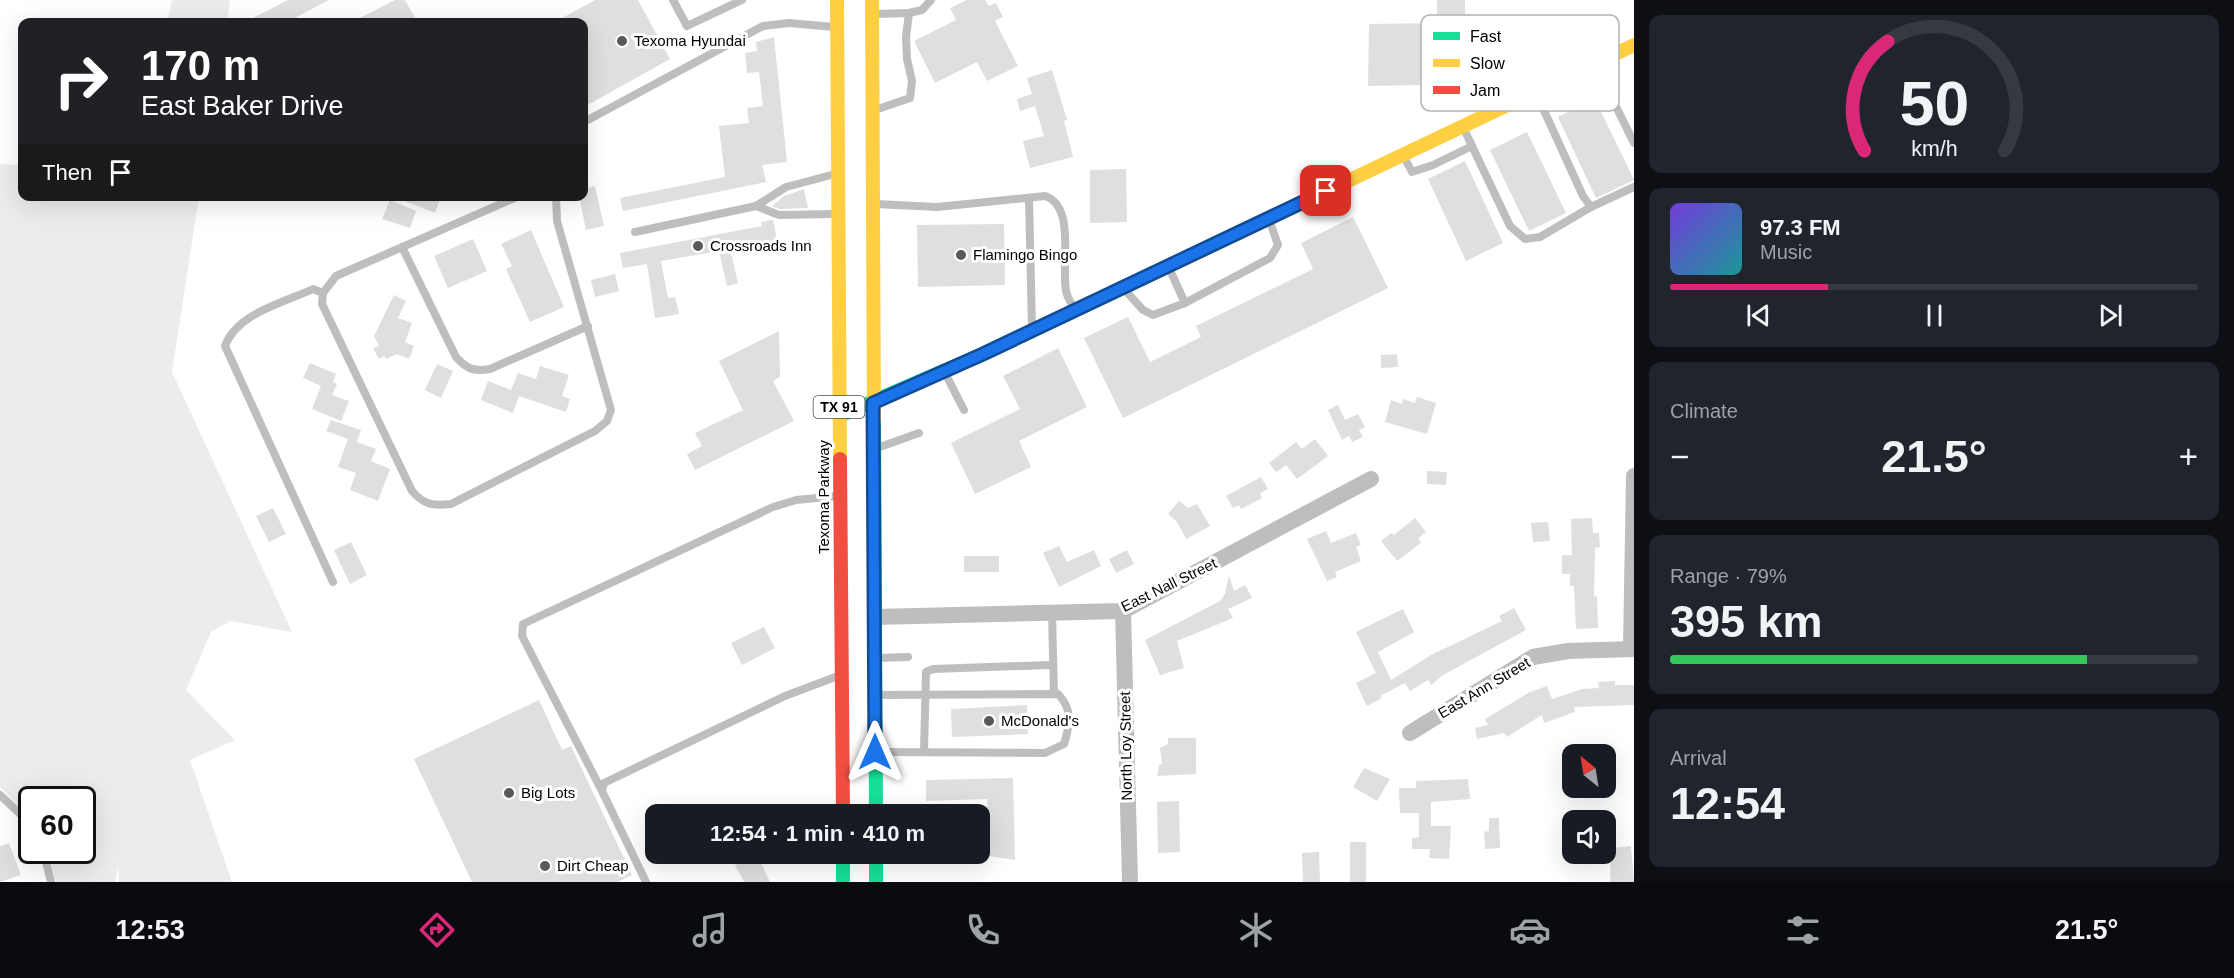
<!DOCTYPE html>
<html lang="en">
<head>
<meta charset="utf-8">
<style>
  :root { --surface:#171b24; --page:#20242c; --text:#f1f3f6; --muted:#9ea1a6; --line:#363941; --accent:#db2777 }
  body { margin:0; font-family:Helvetica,sans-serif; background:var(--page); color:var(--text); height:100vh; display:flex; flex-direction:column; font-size:22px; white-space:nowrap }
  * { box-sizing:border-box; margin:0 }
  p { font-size:20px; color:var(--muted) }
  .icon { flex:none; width:33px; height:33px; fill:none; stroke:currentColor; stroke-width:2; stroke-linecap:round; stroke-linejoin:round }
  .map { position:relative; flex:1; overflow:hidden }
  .side { display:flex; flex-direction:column; gap:15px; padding:15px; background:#0d0f14; width:600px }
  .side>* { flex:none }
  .top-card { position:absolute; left:18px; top:18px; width:570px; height:183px; border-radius:12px; box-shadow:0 6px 24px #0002; background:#202124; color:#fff; overflow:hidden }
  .needle { width:39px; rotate:330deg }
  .tools { position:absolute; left:1562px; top:744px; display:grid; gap:12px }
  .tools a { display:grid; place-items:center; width:54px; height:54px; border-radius:12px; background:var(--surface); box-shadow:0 6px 24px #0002; font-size:30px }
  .speed { position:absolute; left:18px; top:786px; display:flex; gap:12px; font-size:30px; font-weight:700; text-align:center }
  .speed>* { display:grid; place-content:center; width:78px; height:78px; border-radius:50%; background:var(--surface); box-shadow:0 6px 24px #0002; line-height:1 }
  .speed .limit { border:3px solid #111; border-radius:9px; background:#fff; color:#111 }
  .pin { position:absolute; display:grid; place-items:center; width:51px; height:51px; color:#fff; margin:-26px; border-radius:12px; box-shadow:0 3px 9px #0006 }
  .me { position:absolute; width:66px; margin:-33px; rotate:0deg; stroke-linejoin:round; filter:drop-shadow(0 0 4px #0008) }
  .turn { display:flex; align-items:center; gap:21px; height:126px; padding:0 24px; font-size:27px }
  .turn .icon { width:78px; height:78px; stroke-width:2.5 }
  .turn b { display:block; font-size:42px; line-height:51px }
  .then { display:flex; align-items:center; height:57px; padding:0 24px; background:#0003; gap:12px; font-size:22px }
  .big { font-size:45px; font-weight:700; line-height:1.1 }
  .side .card { flex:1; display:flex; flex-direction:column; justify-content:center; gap:9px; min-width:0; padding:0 21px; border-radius:12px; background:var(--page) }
  .side .dial { align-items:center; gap:0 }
  .dial svg { height:156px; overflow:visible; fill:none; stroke:var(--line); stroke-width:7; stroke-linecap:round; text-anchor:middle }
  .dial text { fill:var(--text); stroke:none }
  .song { display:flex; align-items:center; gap:18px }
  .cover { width:72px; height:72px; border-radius:9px; background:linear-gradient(135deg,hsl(260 70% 55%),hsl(180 70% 35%)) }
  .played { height:6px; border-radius:3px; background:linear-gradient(90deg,var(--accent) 30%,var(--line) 30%) }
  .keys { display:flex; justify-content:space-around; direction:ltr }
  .heat { display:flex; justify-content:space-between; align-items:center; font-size:33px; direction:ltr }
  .charge { height:9px; border-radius:4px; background:linear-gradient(90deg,#34c759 79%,var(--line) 0) }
  .trip { position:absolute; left:645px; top:804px; width:345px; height:60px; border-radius:12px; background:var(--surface); box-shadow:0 6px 24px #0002; font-weight:700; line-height:60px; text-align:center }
  .menu { display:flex; height:96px; justify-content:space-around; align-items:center; background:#090b0e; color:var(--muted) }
  .menu .icon { width:42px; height:42px }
  .menu .active { color:var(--accent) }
  .menu b { font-size:27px; color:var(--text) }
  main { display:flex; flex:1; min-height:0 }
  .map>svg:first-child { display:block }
  .green { fill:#ececec }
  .building { fill:#dfdfdf }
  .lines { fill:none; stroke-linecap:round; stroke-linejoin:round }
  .lane { stroke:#bebebe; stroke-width:8 }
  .street { stroke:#bebebe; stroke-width:16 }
  .fast { stroke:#16e098; stroke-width:14 }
  .slow { stroke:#ffcf43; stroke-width:14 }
  .jam { stroke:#f24e42; stroke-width:14 }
  .route-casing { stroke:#114b97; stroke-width:15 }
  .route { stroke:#1a73e8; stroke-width:10 }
  .poi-dot { fill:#595959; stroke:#fff; stroke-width:2 }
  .labels { text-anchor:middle; stroke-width:6; stroke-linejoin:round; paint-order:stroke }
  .shield { fill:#fff; stroke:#4c4c4c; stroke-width:1.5 }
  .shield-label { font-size:14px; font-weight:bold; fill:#000 }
  .poi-label { font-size:15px; fill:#000; stroke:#fff; text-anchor:start }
  .street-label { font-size:15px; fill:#000; stroke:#fff }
  .key { fill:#fff; stroke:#b2b2b2; stroke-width:1.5 }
  .key-label { font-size:16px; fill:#000 }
</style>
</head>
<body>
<main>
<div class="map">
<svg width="1634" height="882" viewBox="0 0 1634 882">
  <rect width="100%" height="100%" fill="#fff"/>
  <g class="green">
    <polygon points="172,0 230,0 227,22 167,22"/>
    <polygon points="0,164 22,165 22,196 199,197 172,372 292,632 230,621 211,632 186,690 235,740 190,760 232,882 119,882 118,867 115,882 56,882 48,851 82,850 82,800 32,800 31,818 0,787"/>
  </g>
  <g class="building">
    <polygon points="288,0 329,0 287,22 245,22"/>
    <polygon points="395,0 405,0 415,18 406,22 352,22"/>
    <polygon points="595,0 638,0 670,59 584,107 584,22 555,22"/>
    <polygon points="967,0 985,0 989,6 996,3 1003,17 995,21 1018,66 987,81 977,62 935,83 914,41 956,20 950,8"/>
    <polygon points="1437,0 1465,0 1466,55 1449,55 1450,80 1421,80 1421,85 1368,86 1369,24 1437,23"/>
    <polygon points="774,37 787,162 762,165 766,182 623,211 620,198 725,177 719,126 749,123 747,108 763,106 759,72 747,73 745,53 757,51 756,42"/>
    <polygon points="1052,70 1067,120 1064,121 1073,157 1030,168 1023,141 1044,136 1035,106 1020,111 1017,99 1032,94 1027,78"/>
    <polygon points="1595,99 1634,180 1596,198 1558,117"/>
    <polygon points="1527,132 1566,213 1529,231 1490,150"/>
    <polygon points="1465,161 1503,243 1466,261 1428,179"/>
    <polygon points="1126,169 1127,222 1090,223 1090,170"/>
    <polygon points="595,186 604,226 586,230 579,196 584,196 584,189"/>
    <polygon points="804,189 808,208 780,209 772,206 784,196"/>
    <polygon points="392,196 441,196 435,213"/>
    <polygon points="390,200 416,211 410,228 382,219"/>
    <polygon points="1353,217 1388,288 1123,418 1084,338 1128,317 1150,362 1201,337 1196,326 1313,269 1301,243"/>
    <polygon points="773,220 777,240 730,249 738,283 727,286 719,251 661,261 668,298 675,297 679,314 655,318 647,264 623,268 620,253 762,226 761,222"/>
    <polygon points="1004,224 1005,285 918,287 917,225"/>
    <polygon points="531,230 564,307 530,322 506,269 512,266 501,244"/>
    <polygon points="473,239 487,271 448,288 434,256"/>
    <polygon points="615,274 619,291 595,297 591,280"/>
    <polygon points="394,295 406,301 398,318 412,323 405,342 414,346 409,359 397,354 386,359 384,356 379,359 373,348 379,346 374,336"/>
    <polygon points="779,331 780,377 773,381 794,421 695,470 687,454 702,446 695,433 743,410 719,361"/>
    <polygon points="1058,348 1087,407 1019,441 1031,467 975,494 951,443 1020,409 1003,376"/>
    <polygon points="1397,354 1398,367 1381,368 1381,355"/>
    <polygon points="310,363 336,374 333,382 337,384 332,395 349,401 341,421 312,409 321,386 303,378"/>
    <polygon points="437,364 453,371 441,398 425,390"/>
    <polygon points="540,366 569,375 562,396 570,399 566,412 519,396 513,413 481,400 488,381 511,390 518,373 536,379"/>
    <polygon points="1417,397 1436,403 1427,434 1385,422 1391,400 1402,404 1403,399 1415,403"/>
    <polygon points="1338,405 1345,420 1358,414 1365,427 1359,430 1363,437 1352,442 1349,436 1342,440 1328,410"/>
    <polygon points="331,420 361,430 357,442 376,449 371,461 390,469 378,501 350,490 356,473 338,467 348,439 326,431"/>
    <polygon points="1315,439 1328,456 1297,479 1286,465 1276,472 1269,463 1296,442 1302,449"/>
    <polygon points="1427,471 1447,472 1446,485 1427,484"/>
    <polygon points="1261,477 1268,489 1260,493 1262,498 1241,509 1239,505 1233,508 1226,496"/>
    <polygon points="1179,501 1188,508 1197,504 1210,526 1186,539 1177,522 1168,514"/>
    <polygon points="273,508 286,534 269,542 256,516"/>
    <polygon points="1415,518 1426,532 1418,538 1421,543 1397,561 1381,541 1391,533 1394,535"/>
    <polygon points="1592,518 1593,533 1599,533 1600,547 1595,548 1594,597 1597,596 1598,628 1576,629 1574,586 1570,586 1570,574 1562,574 1562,555 1572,555 1571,519"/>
    <polygon points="1548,522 1550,541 1533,542 1531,523"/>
    <polygon points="1326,531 1331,543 1356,533 1361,545 1356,547 1361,561 1335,572 1337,577 1327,581 1307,539"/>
    <polygon points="351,542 367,575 350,584 334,550"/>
    <polygon points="1059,546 1067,562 1094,550 1101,566 1059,587 1043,553"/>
    <polygon points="1127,550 1134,564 1116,573 1109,559"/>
    <rect x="964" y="556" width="35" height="16"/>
    <polygon points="1229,575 1234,591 1245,585 1252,598 1228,609 1233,618 1177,641 1184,668 1160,675 1145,640 1220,601 1225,594"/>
    <polygon points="1514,608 1526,630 1443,675 1431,685 1428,680 1410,691 1405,683 1380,696 1382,698 1367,706 1356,683 1376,673 1356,632 1403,609 1414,632 1378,652 1391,680 1431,655 1502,621 1499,616"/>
    <polygon points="764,627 775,648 742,665 731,643"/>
    <polygon points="1615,681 1615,685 1634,685 1634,705 1574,707 1575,712 1544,723 1542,715 1507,737 1504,733 1477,739 1475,728 1488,725 1485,719 1530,692 1547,686 1552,699 1582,689 1599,688 1598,682"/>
    <polygon points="539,700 562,750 571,746 632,875 618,882 472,882 414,759"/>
    <polygon points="1027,705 1028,734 952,737 951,709"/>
    <polygon points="1168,738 1196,738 1196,774 1157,776 1159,765 1162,764 1160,748 1168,744"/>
    <polygon points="1364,768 1390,779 1377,801 1353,787"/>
    <polygon points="1013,778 1015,860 989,856 987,799 926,801 926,780"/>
    <polygon points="1468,779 1470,799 1431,802 1431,826 1451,826 1449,859 1429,858 1430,849 1412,849 1412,838 1419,837 1419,813 1400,813 1399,788 1416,788 1416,781"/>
    <polygon points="1179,801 1180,852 1158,853 1157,802"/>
    <polygon points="1489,818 1499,818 1500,848 1485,849 1484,832 1489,831"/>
    <rect x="1350" y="842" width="16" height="40"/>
    <polygon points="9,843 21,875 0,882 0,846"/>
    <polygon points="1631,846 1634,882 1610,882 1611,848"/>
    <polygon points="1319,852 1320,882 1303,882 1302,853"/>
    <polygon points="757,854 770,882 744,882 735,865"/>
  </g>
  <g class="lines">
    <g class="lane">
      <polyline points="673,0 687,26 742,0"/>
      <polyline points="909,13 922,10 931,0"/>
      <polyline points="875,14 909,13 906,37 907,59 912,81 910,98 875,110"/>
      <polyline points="1595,64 1634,143"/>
      <polyline points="1536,93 1583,196 1591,207 1634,187"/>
      <polyline points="584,122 763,26 789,23 834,27"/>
      <polyline points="1463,127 1510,226 1525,239 1540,237 1591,207"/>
      <polyline points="1403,155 1412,172 1433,165 1472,146"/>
      <path d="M519,196L336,276L323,293L322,304L412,491C424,505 433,506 451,504L595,431L607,421L611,410L557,221L556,196"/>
      <polyline points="1029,198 1032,328"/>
      <path d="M876,204L937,207L1045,196C1076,206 1061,265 1066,291C1067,297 1071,303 1074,308"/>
      <polyline points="834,214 779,215 756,206 786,187 835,174"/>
      <polyline points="635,232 756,206"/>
      <path d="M402,247L456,357C467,369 474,372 490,369L588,326"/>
      <polyline points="1169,268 1185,303"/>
      <polyline points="1123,288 1143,310 1153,315 1185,303 1270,258 1278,245 1269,219"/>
      <path d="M323,293L313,289C283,303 237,313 225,346L333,582"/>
      <polyline points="944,371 964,410"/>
      <polyline points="877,448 919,433"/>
      <polyline points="1052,613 1054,694"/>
      <polyline points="878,658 908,657"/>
      <path d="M879,695L1058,694C1073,709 1070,725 1064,744L1045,753L879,752"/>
      <polyline points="924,752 926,672 933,669 1051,665"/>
      <polyline points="602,791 522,636 523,624 773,507 796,500 838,496"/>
      <polyline points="0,795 32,825"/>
      <polyline points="43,850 51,882"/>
      <polyline points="646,882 602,791 604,783 785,696 838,676"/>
    </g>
    <g class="street">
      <polyline points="1123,611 1130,882"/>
      <polyline points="875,617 1123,611 1371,479"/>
      <polyline points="1631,649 1634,476"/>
      <polyline points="1410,733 1533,657 1568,651 1634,649"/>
    </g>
    <g class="fast">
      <polyline points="839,416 983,354 1150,275"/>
      <polyline points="874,420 876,814"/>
      <polyline points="843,854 843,882"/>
      <polyline points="876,854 876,882"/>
    </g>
    <g class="slow">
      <polyline points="837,0 840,459"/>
      <polyline points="872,0 874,420"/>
      <polyline points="1150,275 1634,45"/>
    </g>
    <polyline class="jam" points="840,459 843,814"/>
  </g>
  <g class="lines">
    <g class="route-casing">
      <polyline id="route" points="875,752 873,403 983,354 1326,191"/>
    </g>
    <use href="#route" class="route"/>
  </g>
  <g class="poi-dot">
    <circle cx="622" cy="41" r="6"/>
    <circle cx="698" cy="246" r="6"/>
    <circle cx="961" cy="255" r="6"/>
    <circle cx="989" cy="721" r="6"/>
    <circle cx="509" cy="793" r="6"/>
    <circle cx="545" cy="866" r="6"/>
  </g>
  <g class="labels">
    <rect class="shield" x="813.5" y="396" width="51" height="22" rx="4.5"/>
    <g class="shield-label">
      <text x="839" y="412">TX 91</text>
    </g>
    <g class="poi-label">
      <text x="634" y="46">Texoma Hyundai</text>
      <text x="710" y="251">Crossroads Inn</text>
      <text x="973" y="260">Flamingo Bingo</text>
      <text x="1001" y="726">McDonald's</text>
      <text x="521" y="798">Big Lots</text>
      <text x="557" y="871">Dirt Cheap</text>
    </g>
    <g class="street-label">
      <text transform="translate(824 497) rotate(-90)" y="5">Texoma Parkway</text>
      <text transform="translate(1169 585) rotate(-26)" y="5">East Nall Street</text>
      <text transform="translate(1484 688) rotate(-31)" y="5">East Ann Street</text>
      <text transform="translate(1126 746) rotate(-91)" y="5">North Loy Street</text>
    </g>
  </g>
  <rect x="1421" y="15" width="198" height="96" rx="9" class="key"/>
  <rect x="1433" y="32" width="27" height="8" fill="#16e098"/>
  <rect x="1433" y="59" width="27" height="8" fill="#ffcf43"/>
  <rect x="1433" y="86" width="27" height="8" fill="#f24e42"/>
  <g class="key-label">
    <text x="1470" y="42">Fast</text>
    <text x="1470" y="69">Slow</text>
    <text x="1470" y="96">Jam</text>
  </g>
</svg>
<div class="tools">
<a><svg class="needle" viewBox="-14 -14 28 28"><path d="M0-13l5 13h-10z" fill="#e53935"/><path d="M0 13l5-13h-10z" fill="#9ea1a6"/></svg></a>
<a><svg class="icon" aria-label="sound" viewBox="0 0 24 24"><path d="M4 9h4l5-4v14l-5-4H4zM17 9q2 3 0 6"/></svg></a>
</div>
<div class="speed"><div class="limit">60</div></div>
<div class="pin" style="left:1326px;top:191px;background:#d93025"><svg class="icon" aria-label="arrive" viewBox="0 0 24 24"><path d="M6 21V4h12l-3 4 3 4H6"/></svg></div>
<svg class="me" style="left:875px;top:752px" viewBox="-20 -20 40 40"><path d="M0-17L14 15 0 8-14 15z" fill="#1a73e8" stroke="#fff" stroke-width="4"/></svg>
<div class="trip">12:54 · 1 min · 410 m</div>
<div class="top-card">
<div class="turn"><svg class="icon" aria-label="right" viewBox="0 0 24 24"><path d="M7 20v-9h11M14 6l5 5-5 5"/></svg><div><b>170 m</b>East Baker Drive</div></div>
<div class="then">Then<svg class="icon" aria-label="arrive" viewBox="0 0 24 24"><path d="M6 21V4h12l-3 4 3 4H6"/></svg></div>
</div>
</div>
<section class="side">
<div class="card dial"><svg viewBox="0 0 100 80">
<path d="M14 69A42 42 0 1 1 86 69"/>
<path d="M14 69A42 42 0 0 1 26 13" stroke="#db2777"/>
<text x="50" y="56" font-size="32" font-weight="700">50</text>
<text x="50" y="72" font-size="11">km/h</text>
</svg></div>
<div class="card">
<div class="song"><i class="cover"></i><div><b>97.3 FM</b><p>Music</p></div></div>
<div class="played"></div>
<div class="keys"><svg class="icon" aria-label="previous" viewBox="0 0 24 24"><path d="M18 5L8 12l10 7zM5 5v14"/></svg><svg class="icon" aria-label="pause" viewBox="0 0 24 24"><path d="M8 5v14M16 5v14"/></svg><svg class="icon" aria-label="next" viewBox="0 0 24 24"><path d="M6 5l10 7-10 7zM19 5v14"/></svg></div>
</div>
<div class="card"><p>Climate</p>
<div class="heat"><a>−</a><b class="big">21.5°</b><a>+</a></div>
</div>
<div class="card"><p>Range · 79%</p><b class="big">395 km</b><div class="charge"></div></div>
<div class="card"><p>Arrival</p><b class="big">12:54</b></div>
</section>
</main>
<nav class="menu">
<b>12:53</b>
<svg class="icon active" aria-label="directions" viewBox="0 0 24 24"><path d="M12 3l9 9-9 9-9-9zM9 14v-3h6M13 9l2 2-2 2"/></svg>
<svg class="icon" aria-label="music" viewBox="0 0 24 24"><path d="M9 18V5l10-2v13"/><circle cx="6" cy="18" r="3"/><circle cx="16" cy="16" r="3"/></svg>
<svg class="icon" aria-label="phone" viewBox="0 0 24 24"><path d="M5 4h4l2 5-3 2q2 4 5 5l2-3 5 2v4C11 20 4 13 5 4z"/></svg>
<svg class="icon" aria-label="climate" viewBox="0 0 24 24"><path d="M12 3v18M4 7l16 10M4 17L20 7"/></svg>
<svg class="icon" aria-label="car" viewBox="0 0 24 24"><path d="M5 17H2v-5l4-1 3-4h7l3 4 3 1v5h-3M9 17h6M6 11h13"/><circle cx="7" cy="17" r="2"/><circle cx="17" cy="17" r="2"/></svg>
<svg class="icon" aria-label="filters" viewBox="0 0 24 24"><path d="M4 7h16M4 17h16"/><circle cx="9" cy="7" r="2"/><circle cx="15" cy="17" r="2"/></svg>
<b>21.5°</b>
</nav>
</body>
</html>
